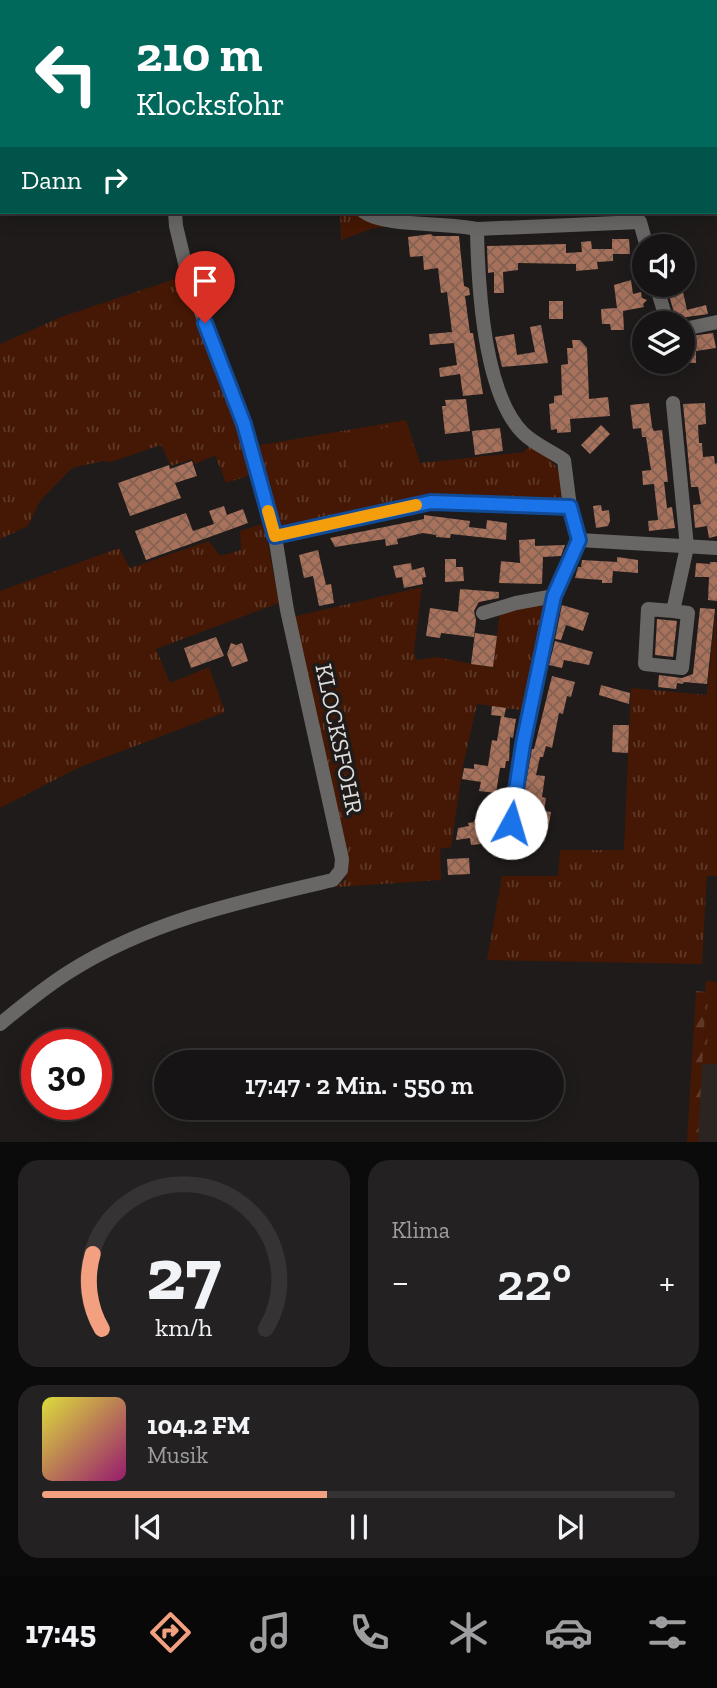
<!DOCTYPE html>
<html lang="de">
<head>
<meta charset="utf-8">
<style>
  :root { --surface:#161414; --page:#232122; --text:#f1f3f6; --muted:#9e9ea0; --line:#353334; --accent:#f2a07f }
  body { margin:0; font-family:"Zilla Slab",serif; background:var(--page); color:var(--text); height:100vh; display:flex; flex-direction:column; font-size:26px; white-space:nowrap }
  * { box-sizing:border-box; margin:0 }
  p { font-size:23px; color:var(--muted) }
  .icon { flex:none; width:38px; height:38px; fill:none; stroke:currentColor; stroke-width:2; stroke-linecap:round; stroke-linejoin:round }
  .map { position:relative; height:1142px; overflow:hidden }
  .sheet { display:flex; flex-direction:column; gap:18px; padding:18px; background:#0c0b0b; flex:1 }
  .sheet>* { flex:none }
  .guide { position:absolute; left:0px; top:0px; width:718px; height:214px; box-shadow:0 4px 18px #0003,0 0 0 2px var(--line); background:#00695c; color:#fff; overflow:hidden }
  .fabs { position:absolute; left:632px; top:234px; display:grid; gap:14px }
  .fabs a { display:grid; place-items:center; width:63px; height:63px; border-radius:50%; background:var(--surface); box-shadow:0 4px 18px #0003,0 0 0 2px var(--line); font-size:35px }
  .speed { position:absolute; left:21px; top:1029px; display:flex; gap:14px; font-size:35px; font-weight:700; text-align:center }
  .speed>* { display:grid; place-content:center; width:91px; height:91px; border-radius:50%; background:var(--surface); box-shadow:0 4px 18px #0003,0 0 0 2px var(--line); line-height:1 }
  .speed .limit { border:10px solid #d22; background:#fff; color:#111 }
  .pin { position:absolute; display:grid; place-items:center; width:60px; height:60px; color:#fff; margin:-72px -30px; border-radius:50% 50% 50% 0; rotate:-45deg; box-shadow:0 0 7px #0007 }
  .pin .icon { rotate:45deg }
  .me { position:absolute; width:77px; margin:-38px; rotate:6deg; stroke-linejoin:round; filter:drop-shadow(0 0 5px #0008) }
  .turn { display:flex; align-items:center; gap:24px; height:147px; padding:0 21px; font-size:32px }
  .turn .icon { width:91px; height:91px; stroke-width:2.5 }
  .turn b { display:block; font-size:49px; line-height:60px }
  .then { display:flex; align-items:center; height:66px; padding:0 21px; background:#0003; gap:14px; font-size:26px }
  .big { font-size:52px; font-weight:600; line-height:1.1 }
  .sheet .card { flex:1; display:flex; flex-direction:column; justify-content:center; gap:10px; min-width:0; padding:0 24px; border-radius:21px; background:var(--page) }
  .sheet .dial { align-items:center; gap:0 }
  .dial svg { height:182px; overflow:visible; fill:none; stroke:var(--line); stroke-width:7; stroke-linecap:round; text-anchor:middle }
  .dial text { fill:var(--text); stroke:none }
  .song { display:flex; align-items:center; gap:21px }
  .cover { width:84px; height:84px; border-radius:10px; background:linear-gradient(135deg,hsl(60 70% 55%),hsl(320 70% 35%)) }
  .played { height:7px; border-radius:4px; background:linear-gradient(90deg,var(--accent) 45%,var(--line) 45%) }
  .keys { display:flex; justify-content:space-around; direction:ltr }
  .heat { display:flex; justify-content:space-between; align-items:center; font-size:38px; direction:ltr }
  .sheet .tiles { flex:1; display:grid; gap:18px; grid-template-columns:1fr 1fr }
  .card:last-child { grid-column:span 2 }
  .trip { position:absolute; left:154px; top:1050px; width:410px; height:70px; border-radius:35px; background:var(--surface); box-shadow:0 4px 18px #0003,0 0 0 2px var(--line); font-weight:600; line-height:70px; text-align:center }
  .tabs { display:flex; height:112px; justify-content:space-around; align-items:center; background:#090808; color:var(--muted) }
  .tabs .icon { width:49px; height:49px }
  .tabs .on { color:var(--accent) }
  .tabs b { font-size:32px; color:var(--text) }
  .map>svg:first-child { display:block }
  .built { fill:#2c2420 }
  .grass { fill:url(#grass-tufts) }
  .forest { fill:url(#forest-firs) }
  .pitch { fill:#441804 }
  .building { fill:url(#building-cross-hatch) }
  .lines { fill:none; stroke-linecap:round; stroke-linejoin:round }
  .minor { stroke:#696766; stroke-width:14 }
  .route-casing { stroke:#114b97; stroke-width:18 }
  .route { stroke:#1a73e8; stroke-width:12 }
  .slow { stroke:#f59e0b; stroke-width:12 }
  .labels { text-anchor:middle; stroke-width:7; stroke-linejoin:round; paint-order:stroke }
  .street-label { font-size:24px; fill:#dfdddc; stroke:#1e1b1a }
</style>
</head>
<body>
<div class="map">
<svg width="717" height="1142" viewBox="0 0 717 1142">
  <defs>
    <pattern id="grass-tufts" width="24" height="20" patternUnits="userSpaceOnUse" patternTransform="scale(1.75)"><rect width="24" height="20" fill="#441804"/><path d="M3 7l-1-3M5 7V3M7 7l1-3M15 17l-1-3M17 17v-4M19 17l1-3" fill="none" stroke="#5f3928"/></pattern>
    <pattern id="forest-firs" width="22" height="20" patternUnits="userSpaceOnUse" patternTransform="scale(1.75)"><rect width="22" height="20" fill="#441804"/><path d="M5 1l3.5 6h-7zM16 11l3.5 6h-7z" fill="#5f3928"/></pattern>
    <pattern id="building-cross-hatch" width="8" height="8" patternUnits="userSpaceOnUse" patternTransform="scale(1.75)"><rect width="8" height="8" fill="#a7715b"/><path d="M0 0l8 8M0 8l8-8" fill="none" stroke="#846152"/></pattern>
  </defs>
  <rect width="100%" height="100%" fill="#1e1b1a"/>
  <polygon class="built" points="701,1064 717,1064 717,1142 698,1142"/>
  <g class="grass">
    <polygon points="340,212 359,212 392,226 374,228 341,240"/>
    <polygon points="184,276 253,466 251,475 226,483 215,455 195,464 192,459 171,466 161,445 111,462 103,461 72,468 40,501 28,526 0,539 0,344 61,317"/>
    <path d="M406,420L420,463L524,452L530,445C551,460 566,468 561,498L560,500H472L283,530L277,528L255,446Z"/>
    <polygon points="264,523 279,603 156,649 170,683 209,667 225,712 80,767 0,808 0,591 119,548 130,568 209,541 220,556 241,550 240,531"/>
    <polygon points="422,587 414,650 416,660 437,657 493,668 500,611 548,602 527,711 477,704 463,766 451,847 440,849 441,880 336,887 345,880 347,866 292,617"/>
    <polygon points="716,610 717,876 707,876 702,964 487,960 502,876 558,876 560,850 624,850 631,688 707,695"/>
    <polygon points="706,981 717,982 717,1064 701,1064"/>
  </g>
  <polygon class="forest" points="696,991 706,992 698,1142 687,1142"/>
  <polygon class="pitch" points="406,424 416,455 348,467 344,435"/>
  <g class="building">
    <polygon points="431,234 433,236 459,236 464,286 469,288 470,295 465,296 470,333 473,333 483,394 463,396 460,374 440,377 439,368 457,365 454,343 430,345 429,334 452,332 447,292 441,293 438,268 424,270 423,256 410,257 408,237"/>
    <polygon points="612,239 629,239 630,254 613,254 613,261 597,262 598,269 576,271 576,264 518,263 518,270 503,272 504,293 494,293 494,272 488,273 487,246 566,244 566,253 582,252 581,242 591,241 592,249 612,249"/>
    <polygon points="631,280 633,294 641,292 642,298 647,300 643,304 644,307 623,311 624,330 611,330 610,324 602,324 601,309 617,308 614,285"/>
    <polygon points="683,292 687,310 706,305 708,314 680,318 674,313 669,295"/>
    <rect x="549" y="301" width="14" height="18"/>
    <polygon points="541,325 548,363 502,367 495,337 514,334 517,355 535,352 530,327"/>
    <polygon points="713,333 716,348 696,351 696,363 682,362 683,337"/>
    <polygon points="572,340 580,340 587,348 589,399 608,397 610,416 570,419 571,432 557,433 557,429 551,430 549,404 554,403 554,396 562,395 561,365 568,364 567,348 573,348"/>
    <polygon points="466,399 470,431 445,434 442,406 446,406 445,400"/>
    <polygon points="649,403 652,427 654,431 662,430 668,482 664,482 667,508 672,507 675,528 649,531 648,521 658,520 654,484 643,485 642,471 651,470 646,437 642,437 641,428 633,429 630,405"/>
    <polygon points="705,403 706,424 698,425 699,443 702,443 703,457 714,456 715,464 717,463 717,536 709,538 707,526 695,528 693,505 701,504 698,487 691,487 683,404"/>
    <polygon points="601,425 610,434 590,454 581,445"/>
    <polygon points="500,428 503,451 475,455 472,431"/>
    <polygon points="192,461 197,476 175,483 181,498 130,516 118,483 169,465 170,469"/>
    <polygon points="601,505 602,511 609,510 610,521 608,526 596,528 593,506"/>
    <polygon points="224,506 227,515 243,509 248,523 146,560 135,531 186,513 193,531 214,524 209,511"/>
    <polygon points="424,515 470,521 469,527 486,529 487,520 507,523 506,540 451,534 450,538 436,537 436,535 423,533 397,539 398,544 386,546 385,539 335,547 330,538 424,519"/>
    <polygon points="535,539 535,546 565,545 561,556 543,557 542,584 499,583 501,561 520,563 519,540"/>
    <polygon points="318,550 326,585 331,584 334,603 319,606 313,576 304,578 299,555"/>
    <polygon points="617,557 638,560 638,573 613,571 612,583 602,583 602,580 575,578 578,567 581,567 582,560 617,562"/>
    <polygon points="445,559 456,559 456,567 463,567 464,581 445,582"/>
    <polygon points="710,562 717,562 717,601 708,600 709,577 695,577 696,563 710,564"/>
    <polygon points="411,563 412,570 424,567 426,577 422,578 423,584 404,588 402,577 396,578 393,566"/>
    <polygon points="460,589 499,592 499,598 479,602 476,607 474,611 476,620 474,637 441,633 440,638 426,636 430,608 458,612"/>
    <polygon points="562,605 589,613 583,631 566,625 561,640 555,639"/>
    <polygon points="700,608 715,609 707,684 684,682 683,684 677,683 676,689 658,687 659,675 682,678 693,674"/>
    <polygon points="657,619 677,621 673,657 655,655"/>
    <polygon points="475,633 497,636 493,667 471,664"/>
    <polygon points="216,637 224,656 191,668 184,648"/>
    <polygon points="555,641 593,652 589,665 564,660 562,668 549,665"/>
    <polygon points="231,643 236,645 242,643 248,661 232,667 227,654"/>
    <polygon points="552,676 575,682 571,697 567,696 563,714 559,713 552,748 546,746 543,757 540,757 536,775 545,776 542,797 546,798 544,811 551,812 548,830 541,829 539,846 527,844 526,848 517,847 520,831 524,832 527,809 522,808 522,805 532,749 534,749"/>
    <polygon points="601,685 630,693 629,704 599,695"/>
    <polygon points="492,706 506,708 504,717 516,719 513,738 510,737 509,761 506,761 505,768 500,768 496,793 479,791 481,782 462,779 464,768 474,769 474,764 488,766 492,740 497,741 501,716 491,715"/>
    <polygon points="613,725 629,725 628,753 612,752"/>
    <polygon points="493,818 494,836 487,836 488,840 481,841 481,844 471,845 470,838 456,840 458,828 469,826 468,823 474,822 474,820"/>
    <polygon points="469,858 470,874 448,875 447,859"/>
  </g>
  <g class="lines">
    <g class="minor">
      <polyline points="204,0 204,2"/>
      <polyline points="326,0 326,2"/>
      <polyline points="464,0 464,2"/>
      <polyline points="568,0 572,2"/>
      <polyline points="251,2 257,0"/>
      <polyline points="716,50 717,50"/>
      <polyline points="0,124 2,123"/>
      <polyline points="716,194 717,193"/>
      <path d="M364,212C384,227 448,222 477,229C478,284 483,393 523,433C534,444 551,451 564,460L570,507L579,540L717,548"/>
      <polyline points="477,229 640,222 647,247"/>
      <polyline points="656,285 666,318 673,324"/>
      <polyline points="682,327 689,328 717,322"/>
      <polyline points="275,536 431,502 570,507"/>
      <polyline points="673,611 648,609 645,664 682,668 688,613 673,611 687,547 673,403"/>
      <polyline points="483,613 516,603 554,596"/>
      <polyline points="511,823 513,803 523,744 554,596 579,540"/>
      <path d="M0,1024C22,1006 45,987 69,972C149,921 242,901 333,880L341,870L342,859L287,610L275,536L244,424L189,280L176,226L175,212"/>
    </g>
  </g>
  <g class="lines">
    <g class="route-casing">
      <polyline id="route" points="205,323 244,424 275,536 431,502 570,507 579,540 554,596 523,744 511,823"/>
    </g>
    <use href="#route" class="route"/>
    <polyline class="slow" points="268,511 275,536 416,505"/>
  </g>
  <g class="labels">
    <g class="street-label">
      <text transform="translate(339 739) rotate(78)" y="8">KLOCKSFOHR</text>
    </g>
  </g>
</svg>
<div class="fabs">
<a><svg class="icon" aria-label="sound" viewBox="0 0 24 24"><path d="M4 9h4l5-4v14l-5-4H4zM17 9q2 3 0 6"/></svg></a>
<a><svg class="icon" aria-label="layers" viewBox="0 0 24 24"><path d="M12 4l9 5-9 5-9-5zM3 14l9 5 9-5"/></svg></a>
</div>
<div class="speed"><div class="limit">30</div></div>
<div class="pin" style="left:205px;top:323px;background:#d93025"><svg class="icon" aria-label="arrive" viewBox="0 0 24 24"><path d="M6 21V4h12l-3 4 3 4H6"/></svg></div>
<svg class="me" style="left:511px;top:823px" viewBox="-20 -20 40 40"><circle r="19" fill="#fff"/><path d="M0-13L10 11 0 6-10 11z" fill="#1a73e8"/></svg>
<div class="trip">17:47 · 2 Min. · 550 m</div>
<div class="guide">
<div class="turn"><svg class="icon" aria-label="left" viewBox="0 0 24 24"><path d="M17 20v-9H6M10 6l-5 5 5 5"/></svg><div><b>210 m</b>Klocksfohr</div></div>
<div class="then">Dann<svg class="icon" aria-label="right" viewBox="0 0 24 24"><path d="M7 20v-9h11M14 6l5 5-5 5"/></svg></div>
</div>
</div>
<section class="sheet">
<div class="tiles">
<div class="card dial"><svg viewBox="0 0 100 80">
<path d="M14 69A42 42 0 1 1 86 69"/>
<path d="M14 69A42 42 0 0 1 10 36" stroke="#f2a07f"/>
<text x="50" y="56" font-size="32" font-weight="700">27</text>
<text x="50" y="72" font-size="11">km/h</text>
</svg></div>
<div class="card"><p>Klima</p>
<div class="heat"><a>−</a><b class="big">22°</b><a>+</a></div>
</div>
<div class="card">
<div class="song"><i class="cover"></i><div><b>104.2 FM</b><p>Musik</p></div></div>
<div class="played"></div>
<div class="keys"><svg class="icon" aria-label="previous" viewBox="0 0 24 24"><path d="M18 5L8 12l10 7zM5 5v14"/></svg><svg class="icon" aria-label="pause" viewBox="0 0 24 24"><path d="M8 5v14M16 5v14"/></svg><svg class="icon" aria-label="next" viewBox="0 0 24 24"><path d="M6 5l10 7-10 7zM19 5v14"/></svg></div>
</div>
</div>
</section>
<nav class="tabs">
<b>17:45</b>
<svg class="icon on" aria-label="directions" viewBox="0 0 24 24"><path d="M12 3l9 9-9 9-9-9zM9 14v-3h6M13 9l2 2-2 2"/></svg>
<svg class="icon" aria-label="music" viewBox="0 0 24 24"><path d="M9 18V5l10-2v13"/><circle cx="6" cy="18" r="3"/><circle cx="16" cy="16" r="3"/></svg>
<svg class="icon" aria-label="phone" viewBox="0 0 24 24"><path d="M5 4h4l2 5-3 2q2 4 5 5l2-3 5 2v4C11 20 4 13 5 4z"/></svg>
<svg class="icon" aria-label="climate" viewBox="0 0 24 24"><path d="M12 3v18M4 7l16 10M4 17L20 7"/></svg>
<svg class="icon" aria-label="car" viewBox="0 0 24 24"><path d="M5 17H2v-5l4-1 3-4h7l3 4 3 1v5h-3M9 17h6M6 11h13"/><circle cx="7" cy="17" r="2"/><circle cx="17" cy="17" r="2"/></svg>
<svg class="icon" aria-label="filters" viewBox="0 0 24 24"><path d="M4 7h16M4 17h16"/><circle cx="9" cy="7" r="2"/><circle cx="15" cy="17" r="2"/></svg>
</nav>
</body>
</html>
